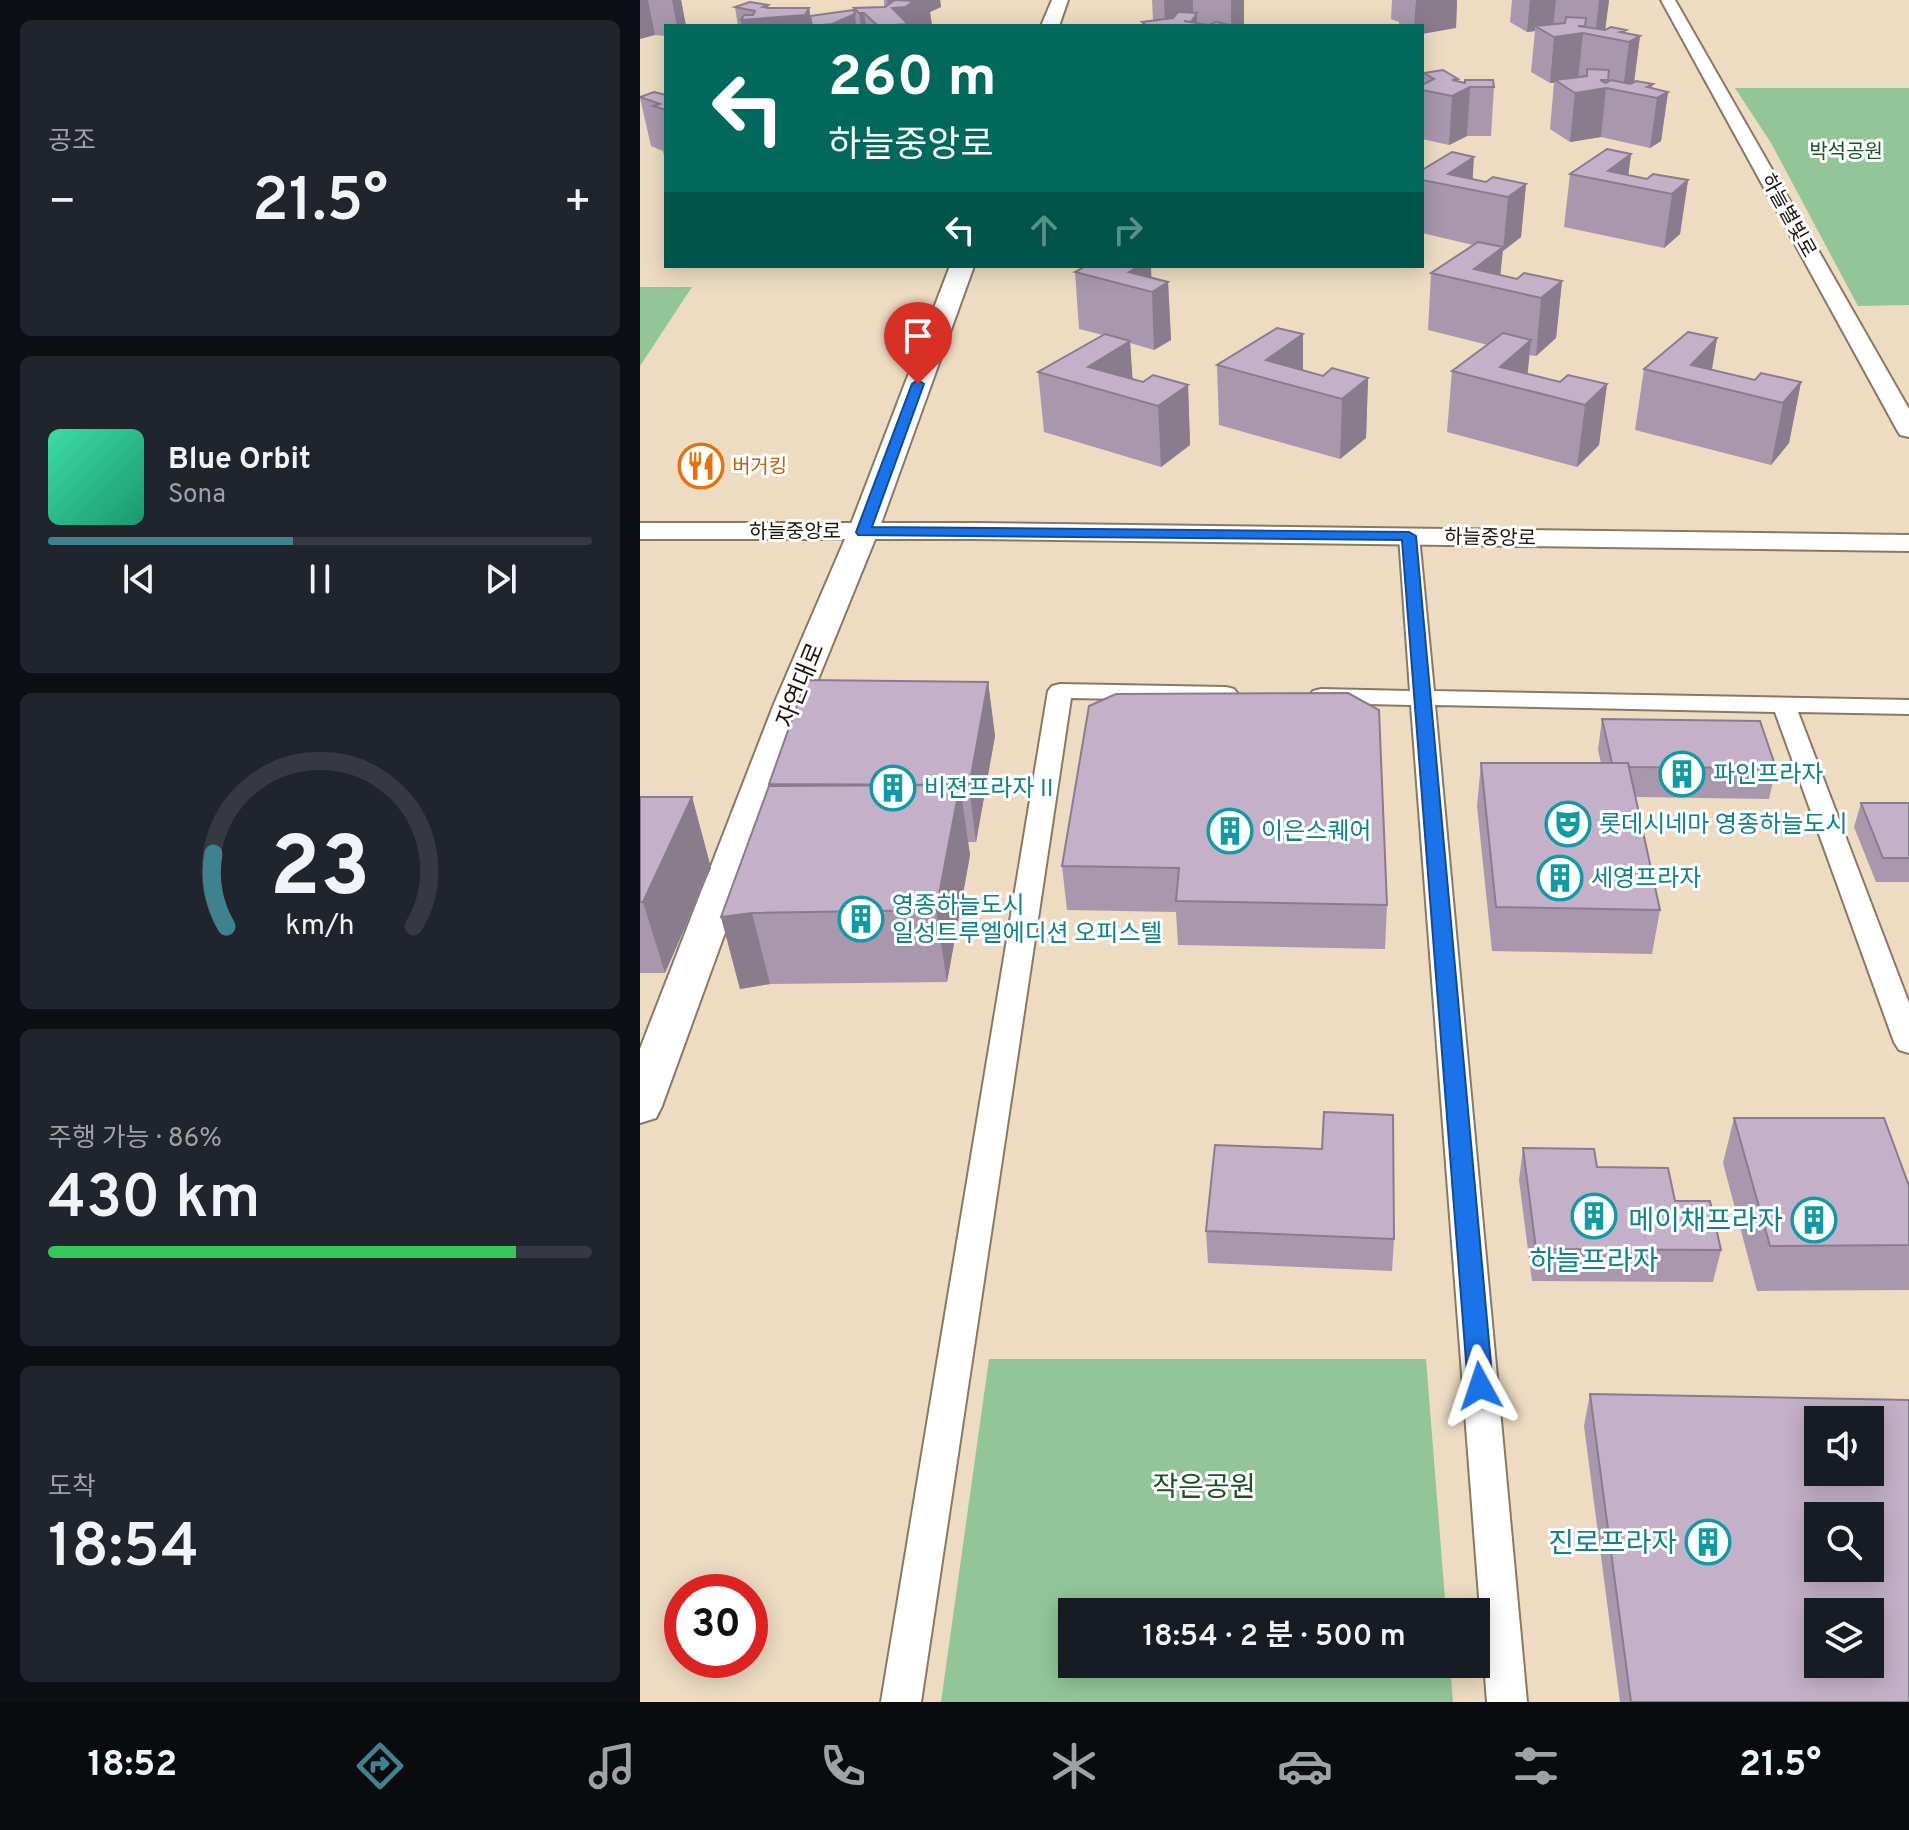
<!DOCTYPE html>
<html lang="ko">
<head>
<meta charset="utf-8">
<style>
  :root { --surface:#171b24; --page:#20242c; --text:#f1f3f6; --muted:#9ea1a6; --line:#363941; --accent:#3e8290 }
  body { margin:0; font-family:Overpass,"Noto Sans KR",sans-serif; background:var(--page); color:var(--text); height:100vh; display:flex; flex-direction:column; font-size:30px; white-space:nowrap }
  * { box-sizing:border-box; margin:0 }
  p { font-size:26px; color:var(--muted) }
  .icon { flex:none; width:44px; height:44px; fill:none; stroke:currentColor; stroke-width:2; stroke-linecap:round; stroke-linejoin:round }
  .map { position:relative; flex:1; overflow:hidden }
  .panel { display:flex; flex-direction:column; gap:20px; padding:20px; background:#0d0f14; width:640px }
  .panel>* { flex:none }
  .hud { position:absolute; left:24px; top:24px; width:760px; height:244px; border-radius:0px; box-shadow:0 4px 20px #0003; background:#00695c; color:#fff; overflow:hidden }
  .fabs { position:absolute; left:1164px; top:1406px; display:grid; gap:16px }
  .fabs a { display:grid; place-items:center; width:80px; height:80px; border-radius:0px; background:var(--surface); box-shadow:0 4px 20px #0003; font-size:40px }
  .speed { position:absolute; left:24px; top:1574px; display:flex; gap:16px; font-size:40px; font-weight:700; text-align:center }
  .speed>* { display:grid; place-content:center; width:104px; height:104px; border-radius:50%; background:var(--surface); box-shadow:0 4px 20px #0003; line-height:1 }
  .speed .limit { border:12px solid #d22; background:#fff; color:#111 }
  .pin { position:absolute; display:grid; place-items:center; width:68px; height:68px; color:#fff; margin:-82px -34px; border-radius:50% 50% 50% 0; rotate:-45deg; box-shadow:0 0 8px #0007 }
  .pin .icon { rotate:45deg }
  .me { position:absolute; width:88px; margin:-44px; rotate:355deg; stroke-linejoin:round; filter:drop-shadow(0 0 6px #0008) }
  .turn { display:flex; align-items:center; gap:28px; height:168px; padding:0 32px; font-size:36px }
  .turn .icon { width:104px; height:104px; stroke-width:2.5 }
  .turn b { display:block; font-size:56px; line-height:68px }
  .lanes { display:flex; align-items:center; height:76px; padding:0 32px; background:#0003; justify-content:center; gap:40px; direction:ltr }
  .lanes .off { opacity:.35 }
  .big { font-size:60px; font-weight:600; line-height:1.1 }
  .panel .tile { flex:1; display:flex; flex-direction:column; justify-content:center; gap:12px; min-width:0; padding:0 28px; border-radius:12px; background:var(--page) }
  .panel .dial { align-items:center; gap:0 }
  .dial svg { height:208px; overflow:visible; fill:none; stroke:var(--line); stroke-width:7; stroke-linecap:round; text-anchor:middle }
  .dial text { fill:var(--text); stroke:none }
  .song { display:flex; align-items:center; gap:24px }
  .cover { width:96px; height:96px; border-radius:12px; background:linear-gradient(135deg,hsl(160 70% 55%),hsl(160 70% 35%)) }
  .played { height:8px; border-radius:4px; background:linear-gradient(90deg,var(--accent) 45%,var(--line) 45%) }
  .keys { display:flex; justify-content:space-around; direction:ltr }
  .heat { display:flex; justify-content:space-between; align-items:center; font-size:44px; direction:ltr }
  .charge { height:12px; border-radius:6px; background:linear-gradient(90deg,#34c759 86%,var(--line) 0) }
  .trip { position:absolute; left:418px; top:1598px; width:432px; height:80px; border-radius:0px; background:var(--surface); box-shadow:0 4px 20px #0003; font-weight:600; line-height:80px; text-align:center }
  .tab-bar { display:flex; height:128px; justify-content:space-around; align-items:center; background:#090b0e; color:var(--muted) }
  .tab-bar .icon { width:56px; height:56px }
  .tab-bar .on { color:var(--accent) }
  .tab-bar b { font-size:36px; color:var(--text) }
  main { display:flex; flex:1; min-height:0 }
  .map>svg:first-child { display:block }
  .green { fill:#92c698 }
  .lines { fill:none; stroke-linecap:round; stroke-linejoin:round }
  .minor-casing { stroke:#8a7962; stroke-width:4 }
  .tertiary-casing { stroke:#8a7962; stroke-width:4 }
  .secondary-casing { stroke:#8a7962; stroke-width:4 }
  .minor { fill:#fff; fill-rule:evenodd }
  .tertiary { fill:#fff; fill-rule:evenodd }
  .secondary { fill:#fff; fill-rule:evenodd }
  .wall { fill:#a998ad }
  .shaded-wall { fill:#897c8d }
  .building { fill:#c4b1c9; stroke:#897c8d; stroke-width:2; fill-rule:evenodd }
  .route { fill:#1a73e8; stroke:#114b97; stroke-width:2 }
  .labels { text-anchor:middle; stroke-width:6; stroke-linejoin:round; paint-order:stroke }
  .far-park-label { font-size:20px; fill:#1b5126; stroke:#fff }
  .far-street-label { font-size:20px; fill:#1c150c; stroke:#fff }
  .far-food-label { font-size:20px; fill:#c56008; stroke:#fff; text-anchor:start }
  .street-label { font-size:24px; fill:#1c150c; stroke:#fff }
  .culture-label { font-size:24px; fill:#0d838f; stroke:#fff; text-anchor:start }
  .near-culture-label { font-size:28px; fill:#0d838f; stroke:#fff; text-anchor:end }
  .near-park-label { font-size:28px; fill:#1b5126; stroke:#fff }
</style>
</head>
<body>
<main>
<section class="panel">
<div class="tile"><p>공조</p>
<div class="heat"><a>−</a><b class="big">21.5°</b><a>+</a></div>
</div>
<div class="tile">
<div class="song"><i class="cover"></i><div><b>Blue Orbit</b><p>Sona</p></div></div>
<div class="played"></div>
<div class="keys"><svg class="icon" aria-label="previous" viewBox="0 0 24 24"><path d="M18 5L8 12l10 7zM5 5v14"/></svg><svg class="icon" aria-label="pause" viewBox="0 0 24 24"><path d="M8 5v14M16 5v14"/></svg><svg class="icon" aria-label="next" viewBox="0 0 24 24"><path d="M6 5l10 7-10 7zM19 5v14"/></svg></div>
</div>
<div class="tile dial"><svg viewBox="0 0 100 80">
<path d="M14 69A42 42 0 1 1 86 69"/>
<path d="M14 69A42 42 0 0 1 9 41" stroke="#3e8290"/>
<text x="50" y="56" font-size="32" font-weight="700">23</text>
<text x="50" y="72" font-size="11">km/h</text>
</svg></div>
<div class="tile"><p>주행 가능 · 86%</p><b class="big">430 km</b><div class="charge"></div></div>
<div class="tile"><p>도착</p><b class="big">18:54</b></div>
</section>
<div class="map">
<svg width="1269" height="1702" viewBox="0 0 1269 1702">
  <rect width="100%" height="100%" fill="#eddcc2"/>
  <g class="green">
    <polygon points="1095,88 1269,88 1269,305 1218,306 1131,143"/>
    <polygon points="0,287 52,287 0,366"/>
    <polygon points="349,1359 786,1359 806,1612 432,1612 432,1664 810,1664 813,1702 301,1702"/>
  </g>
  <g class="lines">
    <g class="minor-casing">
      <g id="minor">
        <polygon points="769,530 779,536 794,691 1269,700 1269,714 1158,712 1269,1003 1269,1053 1259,1050 1254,1042 1135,712 795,705 887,1702 847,1702 771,705 681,703 673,701 669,696 673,691 681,689 770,691 759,536"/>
        <polygon points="420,684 586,687 594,689 598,694 594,699 586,701 431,698 281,1702 241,1702 408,691 412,686"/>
      </g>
    </g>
    <g class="tertiary-casing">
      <g id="tertiary">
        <polygon points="1021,0 1035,0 1269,409 1269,437 1260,435 1257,430"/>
        <polygon points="0,523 334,523 1269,535 1269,551 334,539 0,539"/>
      </g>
    </g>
    <g class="secondary-casing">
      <g id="secondary">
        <polygon points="412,0 428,0 419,26 401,26"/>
        <polygon points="310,266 334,266 238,532 168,704 22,1106 16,1118 0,1123 0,1049 134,704 208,532"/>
      </g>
    </g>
    <use href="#minor" class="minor"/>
    <use href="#tertiary" class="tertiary"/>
    <use href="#secondary" class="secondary"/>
  </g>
  <g class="wall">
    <polygon points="0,0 41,0 46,26 26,26 26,36 15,35"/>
    <polygon points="244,0 300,0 301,7 290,12 292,26 216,26 216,24 213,26 98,26 95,7 129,8 169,8 170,16 214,11 214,8 244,7"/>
    <polygon points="512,0 604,0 604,26 502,26 502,22 513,20"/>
    <polygon points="752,0 817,0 816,28 759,26 759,22 751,19"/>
    <polygon points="872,0 969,0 965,30 986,30 985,33 1000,36 994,82 1013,84 1012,88 1028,92 1021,141 1010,148 961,137 930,142 910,129 914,83 910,83 891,72 895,31 887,32 870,22"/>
    <polygon points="784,73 818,79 818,81 854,87 851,136 827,136 809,145 782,139 782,85 783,84"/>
    <polygon points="26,95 26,157 24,156 23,151 11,146 0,98 0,97"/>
    <polygon points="991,154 988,175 1007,179 1048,180 1040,234 1024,248 924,227 930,174"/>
    <polygon points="782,170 846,182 886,184 881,237 863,251 860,275 877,279 922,281 916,338 896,356 889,355 887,374 920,382 967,384 959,445 937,467 807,432 812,371 848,345 788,330 791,273 833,245 782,233"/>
    <polygon points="435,272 512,278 528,282 531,340 514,350 490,343 492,380 503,382 548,385 550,445 521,467 404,432 398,372 463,335 439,329"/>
    <polygon points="663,334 663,370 683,376 728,378 726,438 700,459 579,425 577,365"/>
    <polygon points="1077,338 1072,370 1115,380 1161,382 1149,443 1131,465 995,430 1004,369"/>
    <polygon points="348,682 355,736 336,842 328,842 330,855 307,982 130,984 100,989 81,917 130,786 129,784"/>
    <polygon points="708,693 747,905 745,949 538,945 536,912 427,910 422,866"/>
    <polygon points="962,719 1136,768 1129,799 996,797 1020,910 1012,954 852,951 837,806 841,763 961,763 958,750"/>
    <polygon points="0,797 52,797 71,868 25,973 0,973"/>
    <polygon points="1221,803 1269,803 1269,882 1236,882 1214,827"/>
    <polygon points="1094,1118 1269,1186 1269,1290 1117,1291 1083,1163"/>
    <polygon points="883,1148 957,1167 1035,1201 1081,1250 1073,1282 892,1281 879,1180"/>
    <polygon points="566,1231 754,1239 752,1271 568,1263"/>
    <polygon points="950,1394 1269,1702 980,1702 944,1426"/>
  </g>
  <g class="shaded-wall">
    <polygon points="0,0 8,0 15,35 0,39"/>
    <polygon points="32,0 41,0 46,26 37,26"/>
    <polygon points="247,0 252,0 253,8 261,0 300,0 301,7 290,12 292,26 249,26 249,18"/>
    <polygon points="524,0 553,0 553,19 557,13 557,26 525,26"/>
    <rect x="591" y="0" width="13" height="26"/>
    <polygon points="776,0 817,0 816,28 782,34 782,26 774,26"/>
    <polygon points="890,0 916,0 913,29 895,26 895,31 887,32"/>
    <polygon points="959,0 969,0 965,31 955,36"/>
    <polygon points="128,5 130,17 169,8 172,26 102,26 101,20 125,18 123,7"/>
    <polygon points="219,13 224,13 226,26 221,26"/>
    <polygon points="215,14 216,24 213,26 173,26"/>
    <polygon points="943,33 938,80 915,80 914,83 910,83 914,37"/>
    <polygon points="1000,36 994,82 983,89 989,42"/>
    <polygon points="818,79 817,94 830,87 827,136 809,145 812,96 812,80"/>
    <polygon points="966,88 961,137 930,142 935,93"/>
    <polygon points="1028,92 1021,141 1010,148 1017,98"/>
    <polygon points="991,154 987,185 968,171"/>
    <polygon points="834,157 832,190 808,174"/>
    <polygon points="1048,180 1040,234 1024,248 1032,194"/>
    <polygon points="886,184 881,237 863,251 868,197"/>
    <polygon points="863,247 859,289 834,269"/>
    <polygon points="486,266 511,266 512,292 528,282 531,340 514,350 512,292 487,285"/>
    <polygon points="922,281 916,338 896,356 901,298"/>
    <polygon points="663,334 663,388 626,360"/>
    <polygon points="1077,338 1069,385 1051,365"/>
    <polygon points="891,340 886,390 860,367"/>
    <polygon points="490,341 494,399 448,367"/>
    <polygon points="728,378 726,438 700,459 702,399"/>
    <polygon points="1161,382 1149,443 1131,465 1143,403"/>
    <polygon points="967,384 959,445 937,467 945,405"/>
    <polygon points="548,385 550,445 521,467 518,406"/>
    <polygon points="348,682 355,736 336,842 329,787"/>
    <polygon points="320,785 330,855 307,982 296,910"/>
    <polygon points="52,797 71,868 25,973 3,902"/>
    <polygon points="112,913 130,984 100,989 81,917"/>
  </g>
  <g class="building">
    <polygon points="255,0 274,1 265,7 252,8 268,24 238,26 224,13 219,13 214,8 245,7"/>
    <polygon points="110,2 128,5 123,7 128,8 169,8 165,15 101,20 104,15 113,15 115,11 95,7"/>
    <polygon points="213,10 214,11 215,14 192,24 172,26 170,16"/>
    <polygon points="538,12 557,13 551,22 544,21 569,25 576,22 590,25 587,26 507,26 502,22 533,18"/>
    <polygon points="926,17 946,18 945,26 938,26 965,30 971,27 986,30 980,32 1000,36 989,42 943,33 914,37 895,26 925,23"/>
    <polygon points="947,69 969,70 968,80 960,80 966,83 971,80 990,84 996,81 1013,84 1007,87 1028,92 1017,98 966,88 935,93 915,80 947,76"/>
    <polygon points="803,70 818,79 812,80 825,83 825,80 853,80 854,87 830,87 812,96 782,90 782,85 794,79 784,73"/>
    <polygon points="14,92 26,95 26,110 13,106 20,104 0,97"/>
    <polygon points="967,149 991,154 968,171 1007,179 1013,174 1048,180 1032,194 930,174"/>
    <polygon points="812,152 834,157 808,174 846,182 853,177 886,184 868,197 782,180 782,170"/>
    <polygon points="838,242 863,247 834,269 877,279 884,273 922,281 901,298 791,273"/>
    <polygon points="446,266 491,266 497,267 489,272 528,282 512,292 435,272"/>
    <polygon points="637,328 663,334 626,360 683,376 692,368 728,378 702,399 577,365"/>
    <polygon points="1048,332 1077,338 1051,365 1115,380 1121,373 1161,382 1143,403 1004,369"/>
    <polygon points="863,333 891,340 860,367 920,382 928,375 967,384 945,405 812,371"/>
    <polygon points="465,334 490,341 448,367 503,382 513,375 548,385 518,406 398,372"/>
    <polygon points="166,680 348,682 329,787 320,787 320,785 129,784"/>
    <polygon points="708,693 739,710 747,905 536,901 539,868 422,866 449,706 476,694"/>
    <polygon points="962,719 1120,721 1136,768 989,767 988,763 972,763"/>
    <polygon points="841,763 988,763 1020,910 856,907"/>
    <polygon points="320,785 296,910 112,913 81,917 129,786"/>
    <polygon points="0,797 52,797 3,902 0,902"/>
    <polygon points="1221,803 1269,803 1269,858 1243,858"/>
    <polygon points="684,1112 753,1115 754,1239 566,1231 575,1145 682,1149"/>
    <polygon points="1094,1118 1244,1118 1269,1186 1269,1245 1130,1246"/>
    <polygon points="883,1148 954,1149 957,1167 1028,1168 1035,1201 1070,1201 1081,1250 896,1249"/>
    <path d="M950,1394L1269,1400V1702H991ZM1178,1420H1230V1472H1178ZM1178,1516H1230V1568H1178ZM1178,1612H1230V1664H1178Z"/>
  </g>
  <polygon class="route" points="278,380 284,384 232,527 769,532 776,536 853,1386 849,1394 840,1397 831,1394 828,1386 762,540 218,535 216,532 272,384"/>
  <defs>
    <g id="restaurant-ring" transform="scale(2.3)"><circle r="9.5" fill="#fff" stroke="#e8710a" stroke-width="1.5"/><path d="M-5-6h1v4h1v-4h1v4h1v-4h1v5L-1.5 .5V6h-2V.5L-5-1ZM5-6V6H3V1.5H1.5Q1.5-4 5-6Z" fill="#e8710a"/></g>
    <g id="building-ring" transform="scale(2.3)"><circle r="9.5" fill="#fff" stroke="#0f9aa8" stroke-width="1.5"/><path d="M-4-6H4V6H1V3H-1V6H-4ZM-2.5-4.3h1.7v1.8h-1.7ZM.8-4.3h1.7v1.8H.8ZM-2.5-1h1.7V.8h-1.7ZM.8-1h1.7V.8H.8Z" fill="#0f9aa8"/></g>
    <g id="theatre-ring" transform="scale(2.3)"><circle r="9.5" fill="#fff" stroke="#0f9aa8" stroke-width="1.5"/><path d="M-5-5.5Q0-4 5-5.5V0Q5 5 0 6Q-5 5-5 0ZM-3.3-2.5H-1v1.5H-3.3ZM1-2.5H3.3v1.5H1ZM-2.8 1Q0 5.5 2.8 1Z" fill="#0f9aa8"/></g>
  </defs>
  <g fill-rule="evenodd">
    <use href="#restaurant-ring" x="61" y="466"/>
    <use href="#building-ring" x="1042" y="774"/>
    <use href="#building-ring" x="253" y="788"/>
    <use href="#theatre-ring" x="928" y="824"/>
    <use href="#building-ring" x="590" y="831"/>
    <use href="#building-ring" x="920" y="878"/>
    <use href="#building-ring" x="221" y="919"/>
    <use href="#building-ring" x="954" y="1216"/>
    <use href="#building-ring" x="1174" y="1220"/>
    <use href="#building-ring" x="1068" y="1542"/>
  </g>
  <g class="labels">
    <g class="far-park-label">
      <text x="1206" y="158">박석공원</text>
    </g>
    <g class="far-street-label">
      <text transform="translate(1149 215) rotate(61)" y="7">하늘별빛로</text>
      <text x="155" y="538">하늘중앙로</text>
      <text transform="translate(850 537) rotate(1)" y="7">하늘중앙로</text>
    </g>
    <g class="far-food-label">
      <text x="92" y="473">버거킹</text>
    </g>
    <g class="street-label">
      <text transform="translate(160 685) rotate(-68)" y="8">자연대로</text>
    </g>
    <g class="culture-label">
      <text x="1073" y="782">파인프라자</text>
      <text x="284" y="796">비젼프라자 II</text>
      <text x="959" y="832">롯데시네마 영종하늘도시</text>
      <text x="621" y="839">이은스퀘어</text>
      <text x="951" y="886">세영프라자</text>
      <text x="252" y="913">영종하늘도시<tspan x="252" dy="28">일성트루엘에디션 오피스텔</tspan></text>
    </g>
    <g class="near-culture-label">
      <text x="1143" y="1230">메이채프라자</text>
      <text x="954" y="1270" text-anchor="middle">하늘프라자</text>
      <text x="1037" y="1552">진로프라자</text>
    </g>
    <g class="near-park-label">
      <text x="564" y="1496">작은공원</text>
    </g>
  </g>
</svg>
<div class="fabs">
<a><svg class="icon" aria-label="sound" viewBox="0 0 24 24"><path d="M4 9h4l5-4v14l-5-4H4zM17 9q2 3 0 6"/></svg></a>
<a><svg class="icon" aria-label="search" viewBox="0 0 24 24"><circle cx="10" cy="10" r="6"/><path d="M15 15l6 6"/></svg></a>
<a><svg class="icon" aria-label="layers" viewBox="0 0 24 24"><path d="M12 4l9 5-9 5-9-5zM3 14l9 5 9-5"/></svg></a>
</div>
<div class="speed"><div class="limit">30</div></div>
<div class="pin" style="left:278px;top:384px;background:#d93025"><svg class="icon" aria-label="arrive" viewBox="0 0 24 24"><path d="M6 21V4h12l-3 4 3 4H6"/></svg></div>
<svg class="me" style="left:840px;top:1386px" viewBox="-20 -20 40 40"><path d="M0-17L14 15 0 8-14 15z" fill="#1a73e8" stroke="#fff" stroke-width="4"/></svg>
<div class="trip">18:54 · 2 분 · 500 m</div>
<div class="hud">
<div class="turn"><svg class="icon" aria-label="left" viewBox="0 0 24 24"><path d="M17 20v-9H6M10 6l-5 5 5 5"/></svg><div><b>260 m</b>하늘중앙로</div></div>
<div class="lanes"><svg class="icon" aria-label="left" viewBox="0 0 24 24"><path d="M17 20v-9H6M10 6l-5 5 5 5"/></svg><svg class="icon off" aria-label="ahead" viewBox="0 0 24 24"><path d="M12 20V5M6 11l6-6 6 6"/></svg><svg class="icon off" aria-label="right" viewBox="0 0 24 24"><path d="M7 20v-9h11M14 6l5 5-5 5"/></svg></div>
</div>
</div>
</main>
<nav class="tab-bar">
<b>18:52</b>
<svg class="icon on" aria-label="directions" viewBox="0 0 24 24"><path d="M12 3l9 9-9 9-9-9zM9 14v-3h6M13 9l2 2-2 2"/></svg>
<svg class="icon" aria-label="music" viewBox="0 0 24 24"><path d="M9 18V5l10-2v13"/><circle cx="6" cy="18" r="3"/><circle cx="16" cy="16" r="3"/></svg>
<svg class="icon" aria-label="phone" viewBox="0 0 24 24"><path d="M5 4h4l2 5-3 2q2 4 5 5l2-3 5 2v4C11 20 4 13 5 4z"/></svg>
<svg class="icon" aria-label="climate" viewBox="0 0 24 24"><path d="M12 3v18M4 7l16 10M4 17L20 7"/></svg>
<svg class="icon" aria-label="car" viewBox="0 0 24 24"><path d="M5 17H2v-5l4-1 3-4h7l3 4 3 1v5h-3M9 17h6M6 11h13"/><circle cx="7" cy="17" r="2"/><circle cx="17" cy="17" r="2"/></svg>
<svg class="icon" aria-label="filters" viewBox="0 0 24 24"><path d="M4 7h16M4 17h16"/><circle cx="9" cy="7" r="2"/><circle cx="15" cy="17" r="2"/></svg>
<b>21.5°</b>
</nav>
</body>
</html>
